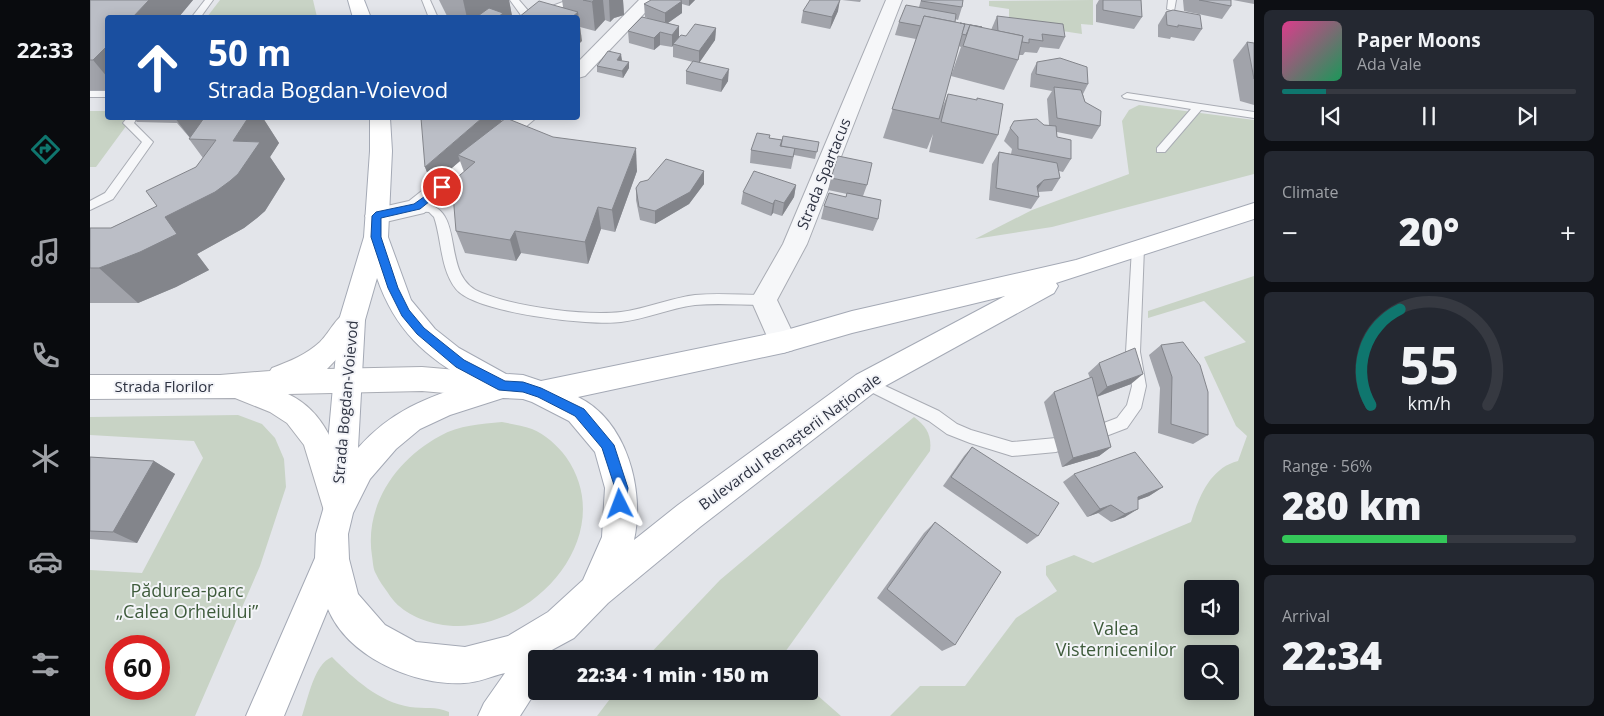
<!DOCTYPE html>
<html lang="en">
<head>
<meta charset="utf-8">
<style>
  :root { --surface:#171b24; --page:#242831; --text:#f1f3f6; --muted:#9ea1a6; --line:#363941; --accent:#0f766e }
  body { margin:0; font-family:"Open Sans",sans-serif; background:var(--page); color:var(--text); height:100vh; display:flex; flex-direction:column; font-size:19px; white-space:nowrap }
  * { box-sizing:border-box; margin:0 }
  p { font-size:16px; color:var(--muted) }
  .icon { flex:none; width:28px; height:28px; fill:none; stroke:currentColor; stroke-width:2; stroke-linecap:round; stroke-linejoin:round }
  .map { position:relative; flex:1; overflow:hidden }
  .panel { display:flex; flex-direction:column; gap:10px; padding:10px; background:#0d0f14; width:350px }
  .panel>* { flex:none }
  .guide { position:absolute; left:15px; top:15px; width:475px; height:105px; border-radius:5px; box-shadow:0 2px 12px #0003; background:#1a4fa0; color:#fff; overflow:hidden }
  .buttons { position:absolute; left:1094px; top:580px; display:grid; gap:10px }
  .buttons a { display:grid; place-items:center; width:55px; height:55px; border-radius:5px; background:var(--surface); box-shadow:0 2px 12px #0003; font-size:25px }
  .speed { position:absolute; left:15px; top:635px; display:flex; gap:10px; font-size:25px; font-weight:700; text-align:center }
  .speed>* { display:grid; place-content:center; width:65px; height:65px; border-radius:50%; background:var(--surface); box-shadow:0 2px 12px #0003; line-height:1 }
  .speed .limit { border:8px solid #d22; background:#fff; color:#111 }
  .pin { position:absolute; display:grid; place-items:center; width:42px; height:42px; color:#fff; margin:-21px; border:2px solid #fff; border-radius:50%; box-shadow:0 1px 5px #0007 }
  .me { position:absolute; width:55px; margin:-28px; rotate:357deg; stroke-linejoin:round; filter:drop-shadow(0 0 4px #0008) }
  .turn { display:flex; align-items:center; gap:18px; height:105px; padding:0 20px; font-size:22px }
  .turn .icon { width:65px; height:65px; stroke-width:2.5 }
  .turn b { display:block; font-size:35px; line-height:42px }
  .big { font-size:38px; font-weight:800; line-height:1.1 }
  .panel .tile { flex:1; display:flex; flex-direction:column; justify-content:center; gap:8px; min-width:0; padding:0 18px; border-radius:8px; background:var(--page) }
  .panel .dial { align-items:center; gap:0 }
  .dial svg { height:130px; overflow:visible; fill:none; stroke:var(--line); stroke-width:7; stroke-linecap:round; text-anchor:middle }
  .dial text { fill:var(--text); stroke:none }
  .song { display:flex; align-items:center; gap:15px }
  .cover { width:60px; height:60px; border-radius:8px; background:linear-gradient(135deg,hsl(330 70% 55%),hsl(150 70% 35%)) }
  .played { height:5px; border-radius:2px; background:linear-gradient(90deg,var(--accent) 15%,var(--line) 15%) }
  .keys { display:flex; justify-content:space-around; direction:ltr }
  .heat { display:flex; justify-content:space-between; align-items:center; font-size:28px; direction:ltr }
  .charge { height:8px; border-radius:4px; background:linear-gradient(90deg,#34c759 56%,var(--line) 0) }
  .trip { position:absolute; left:438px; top:650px; width:290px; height:50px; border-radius:5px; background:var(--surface); box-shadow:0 2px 12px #0003; font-weight:800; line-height:50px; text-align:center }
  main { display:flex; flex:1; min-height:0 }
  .tab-bar { display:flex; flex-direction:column; width:90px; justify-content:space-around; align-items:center; background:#090b0e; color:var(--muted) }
  .tab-bar .icon { width:35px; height:35px }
  .tab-bar .selected { color:var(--accent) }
  .tab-bar b { font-size:22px; color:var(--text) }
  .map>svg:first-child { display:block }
  .green { fill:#c8d3c5; fill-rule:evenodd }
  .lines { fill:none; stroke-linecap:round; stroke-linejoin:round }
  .lane-casing { stroke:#a9acb4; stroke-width:2 }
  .street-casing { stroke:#a9acb4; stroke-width:2 }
  .secondary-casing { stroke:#a9acb4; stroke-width:2 }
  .primary-casing { stroke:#a4a9b5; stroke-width:2 }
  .lane { fill:#f6f7f9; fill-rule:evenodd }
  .street { fill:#f6f7f9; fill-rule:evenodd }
  .secondary { fill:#fff; fill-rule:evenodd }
  .primary { fill:#fff; fill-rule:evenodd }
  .wall { fill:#a1a3aa }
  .shaded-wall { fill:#83858b }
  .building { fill:#bbbec6; stroke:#83858b }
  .route { fill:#1a73e8; stroke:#114b97 }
  .labels { text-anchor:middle; stroke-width:4; stroke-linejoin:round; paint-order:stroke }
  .street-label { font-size:15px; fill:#2d3241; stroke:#f3f4f8 }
  .near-park-label { font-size:18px; fill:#3e5b3b; stroke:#f3f4f8 }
</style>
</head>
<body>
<main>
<nav class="tab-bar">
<b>22:33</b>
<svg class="icon selected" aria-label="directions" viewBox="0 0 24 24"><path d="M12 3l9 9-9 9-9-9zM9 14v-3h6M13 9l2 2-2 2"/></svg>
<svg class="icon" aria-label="music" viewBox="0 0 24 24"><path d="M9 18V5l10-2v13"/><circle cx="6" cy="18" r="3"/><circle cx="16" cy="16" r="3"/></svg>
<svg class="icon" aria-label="phone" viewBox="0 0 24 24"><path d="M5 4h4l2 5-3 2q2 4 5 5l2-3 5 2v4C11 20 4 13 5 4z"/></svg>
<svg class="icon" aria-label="climate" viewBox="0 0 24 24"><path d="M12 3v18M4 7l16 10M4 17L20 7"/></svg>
<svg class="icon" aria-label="car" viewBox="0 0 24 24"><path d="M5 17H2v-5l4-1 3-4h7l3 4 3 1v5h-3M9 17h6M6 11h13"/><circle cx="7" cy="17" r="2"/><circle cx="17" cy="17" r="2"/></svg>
<svg class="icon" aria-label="filters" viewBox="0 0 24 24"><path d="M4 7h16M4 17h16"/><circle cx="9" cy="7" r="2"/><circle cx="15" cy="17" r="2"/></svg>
</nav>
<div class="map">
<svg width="1164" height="716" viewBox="0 0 1164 716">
  <rect width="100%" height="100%" fill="#e3e5ea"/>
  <g class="green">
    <polygon points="130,0 223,0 227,17 117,17"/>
    <polygon points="1003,0 1003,25 991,24 992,34 919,23 919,9 899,6 899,1"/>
    <polygon points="1049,105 1164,120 1164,174 962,227 885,239 942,210 1039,174 1032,121 1039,110"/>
    <polygon points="0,111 17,111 18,118 42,118 6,167 0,167"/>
    <path d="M1164,276V716H800L830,686H875L926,618L967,591L956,575V566L984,555L1003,563L1101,522C1109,497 1120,468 1148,461L1157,436L1146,426L1114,357L1156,342L1114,301L1058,318V311ZM1102,589H1140V626H1102ZM1102,654H1140V691H1102Z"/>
    <path d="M148,415L172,424L185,438L194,459L196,487L170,566L105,716H0V570L52,573L113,458L104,441L0,435V417ZM26,646H69V689H26Z"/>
    <path d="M824,417C836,426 842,435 840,451L690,659H555L630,580Z"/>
    <path d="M412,422C422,424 433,426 442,429C455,434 468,446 476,457C533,538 435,642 348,624C329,620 309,611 298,593C294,587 289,581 286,574C283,569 283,562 282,556C274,505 307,459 350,436C369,425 391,424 412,422Z"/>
    <path d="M242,657C264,679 289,702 320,707C334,709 346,706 359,712V716H212C218,699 224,664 242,657Z"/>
    <polygon points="719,688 751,716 507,716 526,691 719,691"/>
  </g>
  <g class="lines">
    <g class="lane-casing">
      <g id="lane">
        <polygon points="115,0 123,0 110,18 101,18"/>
        <polygon points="332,0 340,0 348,18 339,18"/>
        <polygon points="420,0 429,0 441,14 478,0 490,0 446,18 433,18"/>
        <polygon points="1078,0 1086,0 1084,11 1077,9"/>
        <rect x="0" y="91" width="18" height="6"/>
        <polygon points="1037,93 1164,112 1164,118 1111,110 1075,152 1067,152 1067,148 1101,109 1034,98 1032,96"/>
        <polygon points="37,118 47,118 44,123 63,142 23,199 0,210 0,201 15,193 52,142 33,123"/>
        <path d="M328,203C381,204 346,276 392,293C426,307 495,316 531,312C556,309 580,298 605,295C628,293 651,295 674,295L680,300L674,305C651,305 628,303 605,305C580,308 557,319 531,322C500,326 385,313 366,289C350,269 352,240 344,217L339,212L326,211L320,207L322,204Z"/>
        <polygon points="1048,244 1054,248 1050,352 1056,386 1051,408 1037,428 1003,441 998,439 996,434 998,429 1027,418 1037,405 1042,386 1036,352 1042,248"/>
        <polygon points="776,377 849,411 867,424 881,430 922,442 966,438 971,440 974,445 971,450 966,452 922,456 880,443 857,434 839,421 771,387 769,383 771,379"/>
      </g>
    </g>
    <g class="street-casing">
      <g id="street">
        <polygon points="549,0 567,0 495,76 488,78 488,62"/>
        <polygon points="796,0 812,0 717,244 687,300 707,342 703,350 693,353 683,350 661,300 693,244"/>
        <polygon points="424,118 446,118 334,213 287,224 279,222 275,216 279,210 319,201"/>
      </g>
    </g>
    <g class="secondary-casing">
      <path id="secondary" d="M262,310L271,313L275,320L258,347L237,369L332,367L413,374L423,377L427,386L423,395L413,398L332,391L198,394C241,414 250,461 262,503L257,514L246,518L235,514L214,445L197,423L180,412L145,398L0,399V375H130L180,371L182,368C200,361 216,355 230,342C241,331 247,314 262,310Z"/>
    </g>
    <g class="primary-casing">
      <g id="primary">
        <polygon points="258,0 274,0 281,18 263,18"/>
        <path d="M280,118H300L302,151L298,237L321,300L345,329L369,348L416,374L433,375L451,381L693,331L762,311L986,260L1164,203V219L966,283L968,286L964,293L786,391L610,527L518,603L484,638L460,651L464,659H446V691L430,716H388L394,703L415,673C402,676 387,683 374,683C324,686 258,657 238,609L194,716H156L225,558L226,534L235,503L233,498L249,320L274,237L280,151ZM287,278C305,330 335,357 382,383C335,398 301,411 268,448L275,320ZM915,296L766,375L588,505L544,540C555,490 537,421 488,397L693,353L762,333ZM413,398L433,399L442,402L479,421L505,452L515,488L512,537L493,580L458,612L418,636L375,647L326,642L295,625L268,594L259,559L258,534L263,513L280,479L306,449L330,429L360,415Z"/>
      </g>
    </g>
    <use href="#lane" class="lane"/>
    <use href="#street" class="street"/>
    <use href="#secondary" class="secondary"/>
    <use href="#primary" class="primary"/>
  </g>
  <g class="wall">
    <polygon points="0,0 103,0 88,18 18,18 18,90 0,90"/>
    <polygon points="349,0 419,0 422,16 414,18 358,18"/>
    <polygon points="472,0 533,0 534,15 524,18 520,22 515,20 505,31 490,27 492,41 488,18 429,18 473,7"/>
    <polygon points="561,0 605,0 599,6 592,4 592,13 578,23 589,26 589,37 596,36 626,28 625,40 609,63 638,81 631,92 596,84 596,71 603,62 583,57 583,45 582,47 570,45 564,50 539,43 538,31 560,19 555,17 554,4"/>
    <polygon points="752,0 771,0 770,2"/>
    <polygon points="831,0 873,0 872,7 868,20 865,19 865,22 901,30 907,16 975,37 969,49 950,47 947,53 935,52 933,55 929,55 928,60 914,90 861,76 871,47 869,46 852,108 858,94 908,135 893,164 839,152 843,134 837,149 793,138 826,39 805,35 809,22 829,7"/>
    <polygon points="1009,0 1051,0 1052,17 1044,29 1006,22 1006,5"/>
    <polygon points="1093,0 1141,0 1141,6 1132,19 1094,11"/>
    <polygon points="1143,0 1164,0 1164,4"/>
    <polygon points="713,11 748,11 740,29 711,23"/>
    <polygon points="1076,12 1112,29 1104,41 1081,37 1080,39 1068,37 1068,25"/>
    <polygon points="1157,42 1164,43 1164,105 1150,101 1143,60"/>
    <polygon points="532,60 531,61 539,68 533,78 507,72 507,66"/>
    <polygon points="947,62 998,84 993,94 995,102 1010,126 1002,139 967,132 967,137 981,159 973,172 969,171 970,178 962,191 948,192 949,197 941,209 899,200 902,164 909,152 921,154 922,149 914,141 920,128 954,125 959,125 957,99 962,91 940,87 941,74"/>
    <polygon points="43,118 173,118 189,143 180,157 195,179 175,211 167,218 154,228 107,254 119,270 86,287 48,303 0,303 0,228 21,228 67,206 106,167 113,158 99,139 100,138 87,123 47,122"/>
    <polygon points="412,122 547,171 525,232 511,229 498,264 431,253 426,261 375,253 366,231 374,172 370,161 342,185 335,167"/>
    <polygon points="679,138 692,140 729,142 725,159 704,155 701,169 660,163 661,150"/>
    <polygon points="614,171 614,184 599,204 565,224 550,220 546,200 546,188"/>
    <polygon points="741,178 777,185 773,196 788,219 783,231 731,219 734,206 756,197 757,194 738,190"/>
    <polygon points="706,185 704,197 692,216 683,213 681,216 651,204 653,192"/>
    <polygon points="1071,345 1118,435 1103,444 1068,433 1070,388 1059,355"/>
    <polygon points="1009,363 1041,384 1007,397 1021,447 1009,456 972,467 954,402 964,392 1000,378 998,373"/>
    <polygon points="882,447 948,536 937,544 853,486 874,456"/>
    <polygon points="0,457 64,461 85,474 47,543 0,539"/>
    <polygon points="984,474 1073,487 1059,496 1048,500 1035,517 1021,522 1008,513 997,517 973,482"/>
    <polygon points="845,522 865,645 852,651 787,598 834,533"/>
  </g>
  <g class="shaded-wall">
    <polygon points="59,0 103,0 88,18 42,18"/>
    <polygon points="373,0 419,0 422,16 414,18 377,18"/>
    <polygon points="504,0 513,0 515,20 505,31 502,2"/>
    <polygon points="519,0 533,0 534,15 524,18 520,22"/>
    <polygon points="599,0 605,0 599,6"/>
    <polygon points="750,0 748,11 740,29 742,17"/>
    <polygon points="592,1 592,13 575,25 575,13"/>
    <polygon points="488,12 492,41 488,45 488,18 481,18"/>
    <polygon points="589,26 589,38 582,47 582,35"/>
    <polygon points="626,28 625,40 609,63 609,51"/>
    <polygon points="570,32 570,45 564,50 564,38"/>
    <polygon points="18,45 18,78 3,60"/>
    <polygon points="531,54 532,60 528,66 527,60"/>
    <polygon points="539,62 539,68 533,78 532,71"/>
    <polygon points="639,69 638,81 631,92 632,80"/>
    <polygon points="85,118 116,118 101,139"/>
    <polygon points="158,118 173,118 189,143 180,157 195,179 175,211 167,218 154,228 107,254 119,270 86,287 48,303 9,268 75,217 143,141"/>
    <polygon points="392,118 411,118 412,122 368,155 370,161 342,185 335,167"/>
    <polygon points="546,148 547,171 525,232 522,210"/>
    <polygon points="614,171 614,184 599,204 565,224 565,211"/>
    <polygon points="954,180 946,192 947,186"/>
    <polygon points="706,185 704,197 692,216 694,203"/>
    <polygon points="685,200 683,213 681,216 683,204"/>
    <polygon points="508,207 511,229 498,264 495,242"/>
    <polygon points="425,231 431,253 426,261 420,240"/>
    <polygon points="1053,374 1041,384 1006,397 1017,387"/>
    <polygon points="1021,447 1009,456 972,467 983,458"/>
    <polygon points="64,461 85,474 47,543 23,532"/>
    <polygon points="1073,487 1059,496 1035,505 1048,497"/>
    <polygon points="1021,505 1008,513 997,517 1010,509"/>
    <polygon points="1048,509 1035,517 1021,522 1035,514"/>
  </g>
  <g class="building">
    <polygon points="0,0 59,0 42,18 18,18 18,45 3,60 0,60"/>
    <polygon points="493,0 504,0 502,2"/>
    <polygon points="561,0 590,0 592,1 575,13 554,4"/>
    <polygon points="720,0 750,0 742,17 713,11"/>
    <polygon points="832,0 873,0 872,7 831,1"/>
    <polygon points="1013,0 1051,0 1052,17 1013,10"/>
    <polygon points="1109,0 1141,0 1141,6"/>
    <polygon points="449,1 488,12 481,18 429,17"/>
    <polygon points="816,5 866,14 865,22 834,16 831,26 809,22"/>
    <polygon points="399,8 413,13 407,18 385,18"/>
    <polygon points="1083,10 1110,15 1112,29 1088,25 1088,27 1077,25 1076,12"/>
    <polygon points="834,16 875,24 849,119 802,109"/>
    <polygon points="907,16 973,24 975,37 952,34 953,41 939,39 939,43 932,42 933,36 908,31"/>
    <polygon points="552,17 589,26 582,35 570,32 564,38 538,31"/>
    <polygon points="870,23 892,27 880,25 876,35 872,34 875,24"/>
    <polygon points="605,24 626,28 609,51 583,44 591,35 596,36"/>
    <polygon points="880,25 933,36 928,60 873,46"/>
    <polygon points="1157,42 1164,43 1164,79"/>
    <polygon points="518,51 531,54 527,60 539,62 532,71 507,66"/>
    <polygon points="970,58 997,67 998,84 946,74 947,62"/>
    <polygon points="603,61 639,69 632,80 596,71"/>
    <polygon points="964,87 991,90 995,102 1011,111 1010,126 967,118"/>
    <polygon points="858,94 887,100 887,98 913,104 908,135 851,122"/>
    <polygon points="114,118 158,118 143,141 170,142 148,174 140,181 125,192 75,217 87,234 50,252 9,268 0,268 0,228 21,228 67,206 56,191 106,167 126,140 99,139"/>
    <polygon points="331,118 392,118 335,167"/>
    <polygon points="416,118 463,137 546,148 522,210 508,207 495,242 425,231 420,240 366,231 362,182 385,162 368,155"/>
    <polygon points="947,119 954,125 966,126 967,137 981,140 981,159 928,149 928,137 920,128 924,121"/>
    <polygon points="667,133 680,135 679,138 692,140 690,146 705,148 703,157 661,150"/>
    <polygon points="693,136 729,142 727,152 691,146"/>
    <polygon points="909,152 967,163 970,178 954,180 947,186 949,197 906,188"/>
    <polygon points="748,156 782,163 777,185 741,178"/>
    <polygon points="576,159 614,171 600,192 565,211 549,207 546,188 550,182 558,180"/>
    <polygon points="664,171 706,185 694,203 685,200 683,204 653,192"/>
    <polygon points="739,193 756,197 757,193 791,200 788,219 734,206"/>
    <polygon points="1093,342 1110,365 1118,392 1118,435 1081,424 1082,377 1071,345"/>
    <polygon points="1045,348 1053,374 1017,387 1009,363"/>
    <polygon points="1002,377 1021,447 983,458 964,392"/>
    <polygon points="882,447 969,503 948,536 861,477"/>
    <polygon points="1045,452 1073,487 1048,497 1048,509 1035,514 1021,505 1010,509 984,474"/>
    <polygon points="0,457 64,461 23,532 0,531"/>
    <polygon points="845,522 911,572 865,645 797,589"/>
  </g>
  <polygon class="route" points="352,184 355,185 355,189 330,209 291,218 291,237 308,288 319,310 334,328 374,360 415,381 433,382 451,388 494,409 524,445 538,488 535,509 530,511 525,509 524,504 525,488 512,448 485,416 448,397 433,392 409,390 366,367 327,334 312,316 298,288 281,237 282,216 286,212 324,204"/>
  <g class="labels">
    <g class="street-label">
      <text transform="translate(734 174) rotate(-68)" y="5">Strada Spartacus</text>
      <text x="74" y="392">Strada Florilor</text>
      <text transform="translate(256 402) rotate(-85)" y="5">Strada Bogdan-Voievod</text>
      <text transform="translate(700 442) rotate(-36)" y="5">Bulevardul Renașterii Naționale</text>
    </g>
    <g class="near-park-label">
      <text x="97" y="597">Pădurea-parc<tspan x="97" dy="21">„Calea Orheiului”</tspan></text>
      <text x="1026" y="635">Valea<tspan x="1026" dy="21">Visternicenilor</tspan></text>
    </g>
  </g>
</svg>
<div class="buttons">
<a><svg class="icon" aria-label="sound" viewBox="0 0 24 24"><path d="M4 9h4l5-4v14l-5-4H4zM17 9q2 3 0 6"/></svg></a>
<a><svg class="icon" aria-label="search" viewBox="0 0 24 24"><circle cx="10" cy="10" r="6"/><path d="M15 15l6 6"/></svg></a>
</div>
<div class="speed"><div class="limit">60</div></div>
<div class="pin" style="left:352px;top:187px;background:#d93025"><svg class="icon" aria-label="arrive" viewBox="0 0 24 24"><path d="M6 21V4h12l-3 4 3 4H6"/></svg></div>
<svg class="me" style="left:530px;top:504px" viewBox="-20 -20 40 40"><path d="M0-17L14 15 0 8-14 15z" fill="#1a73e8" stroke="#fff" stroke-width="4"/></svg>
<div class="trip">22:34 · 1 min · 150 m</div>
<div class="guide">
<div class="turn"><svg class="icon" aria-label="ahead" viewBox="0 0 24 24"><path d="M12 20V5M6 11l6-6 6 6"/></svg><div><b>50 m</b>Strada Bogdan-Voievod</div></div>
</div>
</div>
<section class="panel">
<div class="tile">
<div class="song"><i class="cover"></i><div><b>Paper Moons</b><p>Ada Vale</p></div></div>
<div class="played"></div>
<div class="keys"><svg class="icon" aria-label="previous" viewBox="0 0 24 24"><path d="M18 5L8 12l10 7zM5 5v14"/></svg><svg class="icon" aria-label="pause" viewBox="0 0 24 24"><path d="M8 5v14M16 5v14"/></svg><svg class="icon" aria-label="next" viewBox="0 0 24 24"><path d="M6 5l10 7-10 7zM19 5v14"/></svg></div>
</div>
<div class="tile"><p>Climate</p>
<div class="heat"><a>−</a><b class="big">20°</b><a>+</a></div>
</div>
<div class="tile dial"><svg viewBox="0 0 100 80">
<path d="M14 69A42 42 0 1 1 86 69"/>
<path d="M14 69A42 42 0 0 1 32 10" stroke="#0f766e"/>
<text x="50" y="56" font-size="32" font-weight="700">55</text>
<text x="50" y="72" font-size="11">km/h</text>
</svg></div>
<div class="tile"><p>Range · 56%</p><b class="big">280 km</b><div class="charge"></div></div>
<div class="tile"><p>Arrival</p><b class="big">22:34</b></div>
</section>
</main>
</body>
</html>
